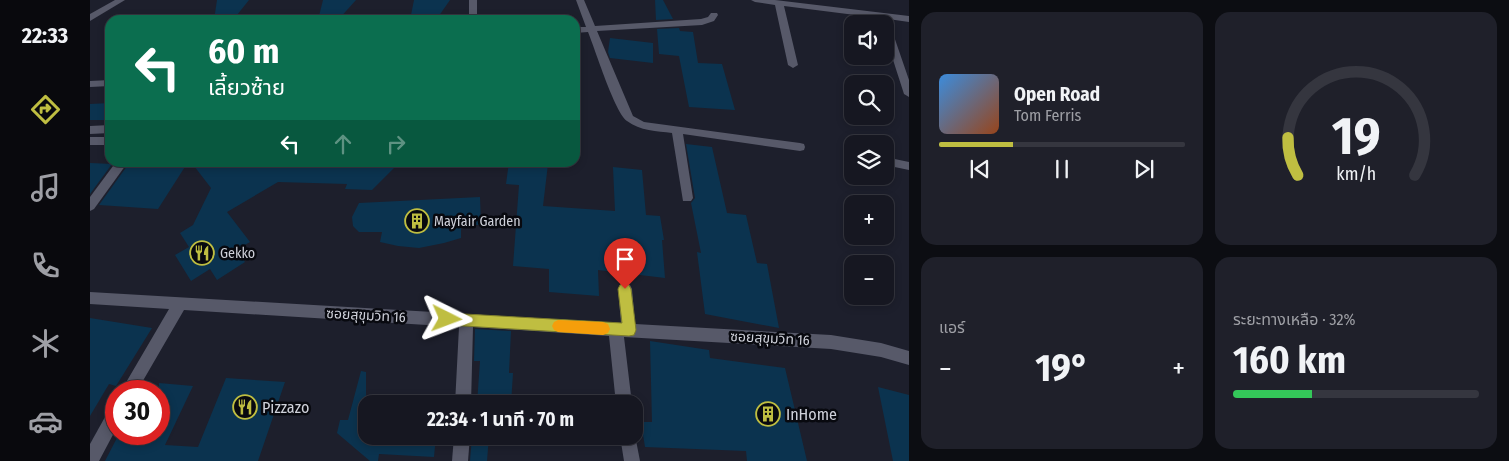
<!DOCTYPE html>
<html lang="th">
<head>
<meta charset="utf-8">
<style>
  :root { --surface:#161721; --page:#1f202a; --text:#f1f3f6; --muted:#9e9fa5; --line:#35363f; --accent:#bfbe41 }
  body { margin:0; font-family:"Fira Sans Condensed","Noto Sans Thai",sans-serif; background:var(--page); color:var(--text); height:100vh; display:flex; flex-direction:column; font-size:19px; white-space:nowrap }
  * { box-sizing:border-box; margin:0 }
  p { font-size:16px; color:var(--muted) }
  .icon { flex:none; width:28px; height:28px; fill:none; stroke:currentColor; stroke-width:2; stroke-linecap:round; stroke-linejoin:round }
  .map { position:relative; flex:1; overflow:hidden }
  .sheet { display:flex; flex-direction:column; gap:12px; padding:12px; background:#0c0d12; width:600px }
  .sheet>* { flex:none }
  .top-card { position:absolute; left:15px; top:15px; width:475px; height:152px; border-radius:15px; box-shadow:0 2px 8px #0003,0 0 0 1px var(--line); background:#0b6e4f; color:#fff; overflow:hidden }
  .controls { position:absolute; left:754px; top:15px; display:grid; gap:10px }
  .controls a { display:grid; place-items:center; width:50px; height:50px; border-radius:10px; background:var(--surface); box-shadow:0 2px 8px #0003,0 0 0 1px var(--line); font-size:25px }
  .speed { position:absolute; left:15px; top:380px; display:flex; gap:10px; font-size:25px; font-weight:700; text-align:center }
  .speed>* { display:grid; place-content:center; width:65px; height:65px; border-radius:50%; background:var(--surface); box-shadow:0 2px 8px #0003,0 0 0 1px var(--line); line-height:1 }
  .speed .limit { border:8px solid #d22; background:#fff; color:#111 }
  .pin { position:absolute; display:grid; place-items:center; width:42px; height:42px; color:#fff; margin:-51px -21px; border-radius:50% 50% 50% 0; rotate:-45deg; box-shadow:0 0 5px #0007 }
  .pin .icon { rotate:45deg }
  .me { position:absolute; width:55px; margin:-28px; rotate:93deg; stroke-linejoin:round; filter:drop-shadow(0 0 4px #0008) }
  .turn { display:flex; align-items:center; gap:18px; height:105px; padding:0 20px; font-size:22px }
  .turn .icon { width:65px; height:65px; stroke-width:2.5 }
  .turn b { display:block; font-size:35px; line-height:42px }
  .lanes { display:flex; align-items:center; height:48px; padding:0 20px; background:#0003; justify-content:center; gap:25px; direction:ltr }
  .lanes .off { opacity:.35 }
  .big { font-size:38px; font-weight:700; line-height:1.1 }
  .sheet .widget { flex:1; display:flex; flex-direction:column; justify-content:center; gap:8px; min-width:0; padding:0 18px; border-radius:15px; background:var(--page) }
  .sheet .dial { align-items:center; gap:0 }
  .dial svg { height:130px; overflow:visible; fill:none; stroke:var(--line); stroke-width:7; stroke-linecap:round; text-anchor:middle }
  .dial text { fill:var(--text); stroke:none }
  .song { display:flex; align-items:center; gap:15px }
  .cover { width:60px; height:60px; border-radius:8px; background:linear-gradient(135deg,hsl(210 70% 55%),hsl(20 70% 35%)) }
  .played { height:5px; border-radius:2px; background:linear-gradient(90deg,var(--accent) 30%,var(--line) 30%) }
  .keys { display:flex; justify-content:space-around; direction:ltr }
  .heat { display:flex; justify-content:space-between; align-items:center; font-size:28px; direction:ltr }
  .charge { height:8px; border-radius:4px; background:linear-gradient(90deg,#34c759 32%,var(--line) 0) }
  .sheet .tiles { flex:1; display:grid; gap:12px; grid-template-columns:repeat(2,1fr) }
  .trip { position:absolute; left:268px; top:395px; width:285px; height:50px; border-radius:15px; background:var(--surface); box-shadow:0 2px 8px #0003,0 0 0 1px var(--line); font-weight:700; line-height:50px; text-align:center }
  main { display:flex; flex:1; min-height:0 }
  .tab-bar { display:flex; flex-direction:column; width:90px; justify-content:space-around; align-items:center; background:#09090d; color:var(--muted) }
  .tab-bar .icon { width:35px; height:35px }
  .tab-bar .current { color:var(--accent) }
  .tab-bar b { font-size:22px; color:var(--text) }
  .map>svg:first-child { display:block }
  .building { fill:#0b334f }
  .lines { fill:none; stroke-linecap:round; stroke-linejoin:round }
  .minor { fill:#575969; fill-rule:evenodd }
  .route { fill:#bfbe41; stroke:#7c7c2a }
  .slow { fill:#f59e0b }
  .labels { text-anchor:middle; stroke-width:5; stroke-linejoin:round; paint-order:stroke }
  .poi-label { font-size:14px; fill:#cfd1da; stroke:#08090f; text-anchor:start }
  .street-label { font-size:14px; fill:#cfd1da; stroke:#08090f }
  .near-poi-label { font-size:16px; fill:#cfd1da; stroke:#08090f; text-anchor:start }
</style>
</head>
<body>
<main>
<nav class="tab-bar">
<b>22:33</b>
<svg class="icon current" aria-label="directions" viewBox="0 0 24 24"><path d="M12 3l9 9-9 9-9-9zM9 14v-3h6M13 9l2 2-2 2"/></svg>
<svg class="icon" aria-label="music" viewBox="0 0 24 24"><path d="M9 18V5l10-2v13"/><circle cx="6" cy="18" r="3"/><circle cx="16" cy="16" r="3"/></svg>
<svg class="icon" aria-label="phone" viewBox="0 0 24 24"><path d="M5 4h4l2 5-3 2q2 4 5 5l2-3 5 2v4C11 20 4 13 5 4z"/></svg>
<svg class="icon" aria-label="climate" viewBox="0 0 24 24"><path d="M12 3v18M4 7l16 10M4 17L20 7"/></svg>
<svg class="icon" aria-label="car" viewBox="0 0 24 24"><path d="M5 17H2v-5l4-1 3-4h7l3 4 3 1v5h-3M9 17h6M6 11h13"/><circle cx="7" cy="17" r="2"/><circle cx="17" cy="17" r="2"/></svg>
</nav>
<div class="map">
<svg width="819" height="461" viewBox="0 0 819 461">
  <rect width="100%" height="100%" fill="#1d1f2c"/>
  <g class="building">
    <polygon points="127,0 159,0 143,20 124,20"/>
    <polygon points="233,0 266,0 248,20 228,20"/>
    <polygon points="324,0 360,0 346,20 320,20"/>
    <polygon points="565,0 573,0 583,19 566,20"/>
    <polygon points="589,28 590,31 603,32 608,63 632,64 645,110 599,107 589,56 569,54 567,29"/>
    <polygon points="520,38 563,43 563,63 520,58 518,52"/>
    <polygon points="20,103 20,120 0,120 0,104"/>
    <polygon points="596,144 622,147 637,213 656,215 667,263 677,264 689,328 615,314 607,252 611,253 601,203 605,198"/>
    <polygon points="40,162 98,162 68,209 9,205"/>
    <polygon points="101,162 310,162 282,190 255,189 257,184 188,182 137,212 160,242 146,250 155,262 127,280 120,269 101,281 85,255 99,247 90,233 103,225 121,188"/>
    <polygon points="419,162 458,164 453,206 525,211 523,167 552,170 556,215 570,216 574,240 572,240 575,278 508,270 509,296 459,292 459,269 423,266 429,185 416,184"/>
    <polygon points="0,163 22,164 0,194"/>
    <polygon points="390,197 391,225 371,225 371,238 354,243 329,248 308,246 290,242 292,232 269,232 263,226 262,217 269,203"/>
    <polygon points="0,318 62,328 26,386 19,384 0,416"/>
    <polygon points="385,329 421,331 419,373 423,373 421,404 387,404 390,361 384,361"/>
    <polygon points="560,341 619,350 620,358 695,368 717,461 657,461 656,451 555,447 551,422 562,422"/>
    <polygon points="271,371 276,372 276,436 346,436 344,457 289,454 288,461 280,461 247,433 250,420 258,420"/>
    <polygon points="136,378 195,382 168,461 15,461 29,434 69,434 69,383 103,386 75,445 108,447"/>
    <polygon points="788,387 819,395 819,461 803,461"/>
    <polygon points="382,436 399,436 397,461 380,461"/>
  </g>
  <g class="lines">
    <g class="minor">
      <polygon points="25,0 35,0 0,21 0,14"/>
      <rect x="379" y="0" width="8" height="20"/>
      <path d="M486,0H494L505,26L611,19L618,17L621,13H627L628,15L624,21L612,25L507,31L543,116L554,122L710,143L714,144L715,147L714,150L710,151L593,134L603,198L601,201H593L582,133C567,131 550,131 537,121C525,113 505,49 498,32L485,33V27H496Z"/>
      <polygon points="661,0 685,0 819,16 819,22 798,19 819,80 819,97 814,94 795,35 795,24 791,24 789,18 694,6 708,65 703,68 698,65 685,5 665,2"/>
      <polygon points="20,80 20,86 0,87 0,81"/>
      <polygon points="20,125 20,133 0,134 0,126"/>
      <rect x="0" y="137" width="20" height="8"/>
      <polygon points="795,157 819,162 819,170 795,165"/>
      <polygon points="26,162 38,162 4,209 0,211 0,197"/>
      <polygon points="535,283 540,285 542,289 545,324 741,335 791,343 819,351 819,365 791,357 741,349 534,337 542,404 526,404 519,336 383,327 381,404 365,404 369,327 94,310 47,391 31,391 79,309 0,304 0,292 531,323 528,289 530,285"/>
      <polygon points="26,406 26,429 9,461 0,461 0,444 20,408"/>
      <polygon points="544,430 550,461 534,461 530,436 544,436"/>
      <polygon points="364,436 380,436 378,461 362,461"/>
    </g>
  </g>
  <polygon class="route" points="535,283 539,285 541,289 546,330 544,335 539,336 357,325 353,324 351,319 353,315 357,313 532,323 528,289 530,285"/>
  <polygon class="slow" points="468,320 513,322 518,324 520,329 518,333 513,335 468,332 464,330 462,326 464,322"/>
  <defs>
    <g id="building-ring" transform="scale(1.25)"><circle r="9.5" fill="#08090f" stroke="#bfbe41" stroke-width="1.5"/><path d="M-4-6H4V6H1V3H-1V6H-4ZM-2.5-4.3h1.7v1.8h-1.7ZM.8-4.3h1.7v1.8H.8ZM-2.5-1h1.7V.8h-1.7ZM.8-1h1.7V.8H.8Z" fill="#bfbe41"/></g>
    <g id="restaurant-ring" transform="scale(1.25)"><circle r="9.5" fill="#08090f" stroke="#bfbe41" stroke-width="1.5"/><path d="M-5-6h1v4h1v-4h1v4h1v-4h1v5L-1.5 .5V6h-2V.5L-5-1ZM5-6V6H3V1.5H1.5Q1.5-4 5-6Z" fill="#bfbe41"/></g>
  </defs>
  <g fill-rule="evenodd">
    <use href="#building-ring" x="327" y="221"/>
    <use href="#restaurant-ring" x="112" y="253"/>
    <use href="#restaurant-ring" x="155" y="407"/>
    <use href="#building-ring" x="678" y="414"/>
  </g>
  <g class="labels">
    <g class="poi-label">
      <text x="344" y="226">Mayfair Garden</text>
      <text x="130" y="258">Gekko</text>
    </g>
    <g class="street-label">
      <text transform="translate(276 315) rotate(3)" y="5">ซอยสุขุมวิท 16</text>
      <text transform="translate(680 338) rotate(3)" y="5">ซอยสุขุมวิท 16</text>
    </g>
    <g class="near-poi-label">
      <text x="172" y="413">Pizzazo</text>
      <text x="696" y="420">InHome</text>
    </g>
  </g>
</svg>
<div class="controls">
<a><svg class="icon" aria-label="sound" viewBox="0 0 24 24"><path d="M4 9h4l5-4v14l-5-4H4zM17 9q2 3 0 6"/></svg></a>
<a><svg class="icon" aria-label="search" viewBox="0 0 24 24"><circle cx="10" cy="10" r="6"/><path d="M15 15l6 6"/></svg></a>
<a><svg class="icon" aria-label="layers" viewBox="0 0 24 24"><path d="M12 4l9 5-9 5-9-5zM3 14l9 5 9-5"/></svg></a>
<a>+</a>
<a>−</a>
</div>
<div class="speed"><div class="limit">30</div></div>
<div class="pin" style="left:535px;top:289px;background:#d93025"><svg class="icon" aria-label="arrive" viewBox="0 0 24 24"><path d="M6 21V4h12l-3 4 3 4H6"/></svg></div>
<svg class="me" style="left:357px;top:319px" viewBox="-20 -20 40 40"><path d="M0-17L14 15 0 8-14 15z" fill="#bfbe41" stroke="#fff" stroke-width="4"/></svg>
<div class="trip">22:34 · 1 นาที · 70 m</div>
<div class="top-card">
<div class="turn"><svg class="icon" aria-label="left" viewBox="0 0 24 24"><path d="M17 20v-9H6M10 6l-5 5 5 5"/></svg><div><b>60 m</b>เลี้ยวซ้าย</div></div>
<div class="lanes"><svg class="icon" aria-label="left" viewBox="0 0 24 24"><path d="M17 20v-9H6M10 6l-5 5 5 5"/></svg><svg class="icon off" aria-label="ahead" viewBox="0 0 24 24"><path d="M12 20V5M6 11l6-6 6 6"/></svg><svg class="icon off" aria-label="right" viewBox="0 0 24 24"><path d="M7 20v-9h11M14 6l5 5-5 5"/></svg></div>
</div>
</div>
<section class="sheet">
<div class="tiles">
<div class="widget">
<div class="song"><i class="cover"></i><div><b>Open Road</b><p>Tom Ferris</p></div></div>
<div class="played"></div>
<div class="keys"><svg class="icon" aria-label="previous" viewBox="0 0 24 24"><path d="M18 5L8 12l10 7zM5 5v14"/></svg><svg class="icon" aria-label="pause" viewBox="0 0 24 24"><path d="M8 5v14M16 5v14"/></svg><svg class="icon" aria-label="next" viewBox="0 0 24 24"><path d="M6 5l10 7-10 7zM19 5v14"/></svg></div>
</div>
<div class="widget dial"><svg viewBox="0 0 100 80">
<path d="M14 69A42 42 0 1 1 86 69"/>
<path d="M14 69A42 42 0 0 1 8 46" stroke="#bfbe41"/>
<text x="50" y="56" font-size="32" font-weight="700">19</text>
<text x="50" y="72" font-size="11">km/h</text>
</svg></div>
<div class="widget"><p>แอร์</p>
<div class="heat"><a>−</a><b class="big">19°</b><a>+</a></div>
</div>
<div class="widget"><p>ระยะทางเหลือ · 32%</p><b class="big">160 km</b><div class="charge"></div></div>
</div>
</section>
</main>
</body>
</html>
